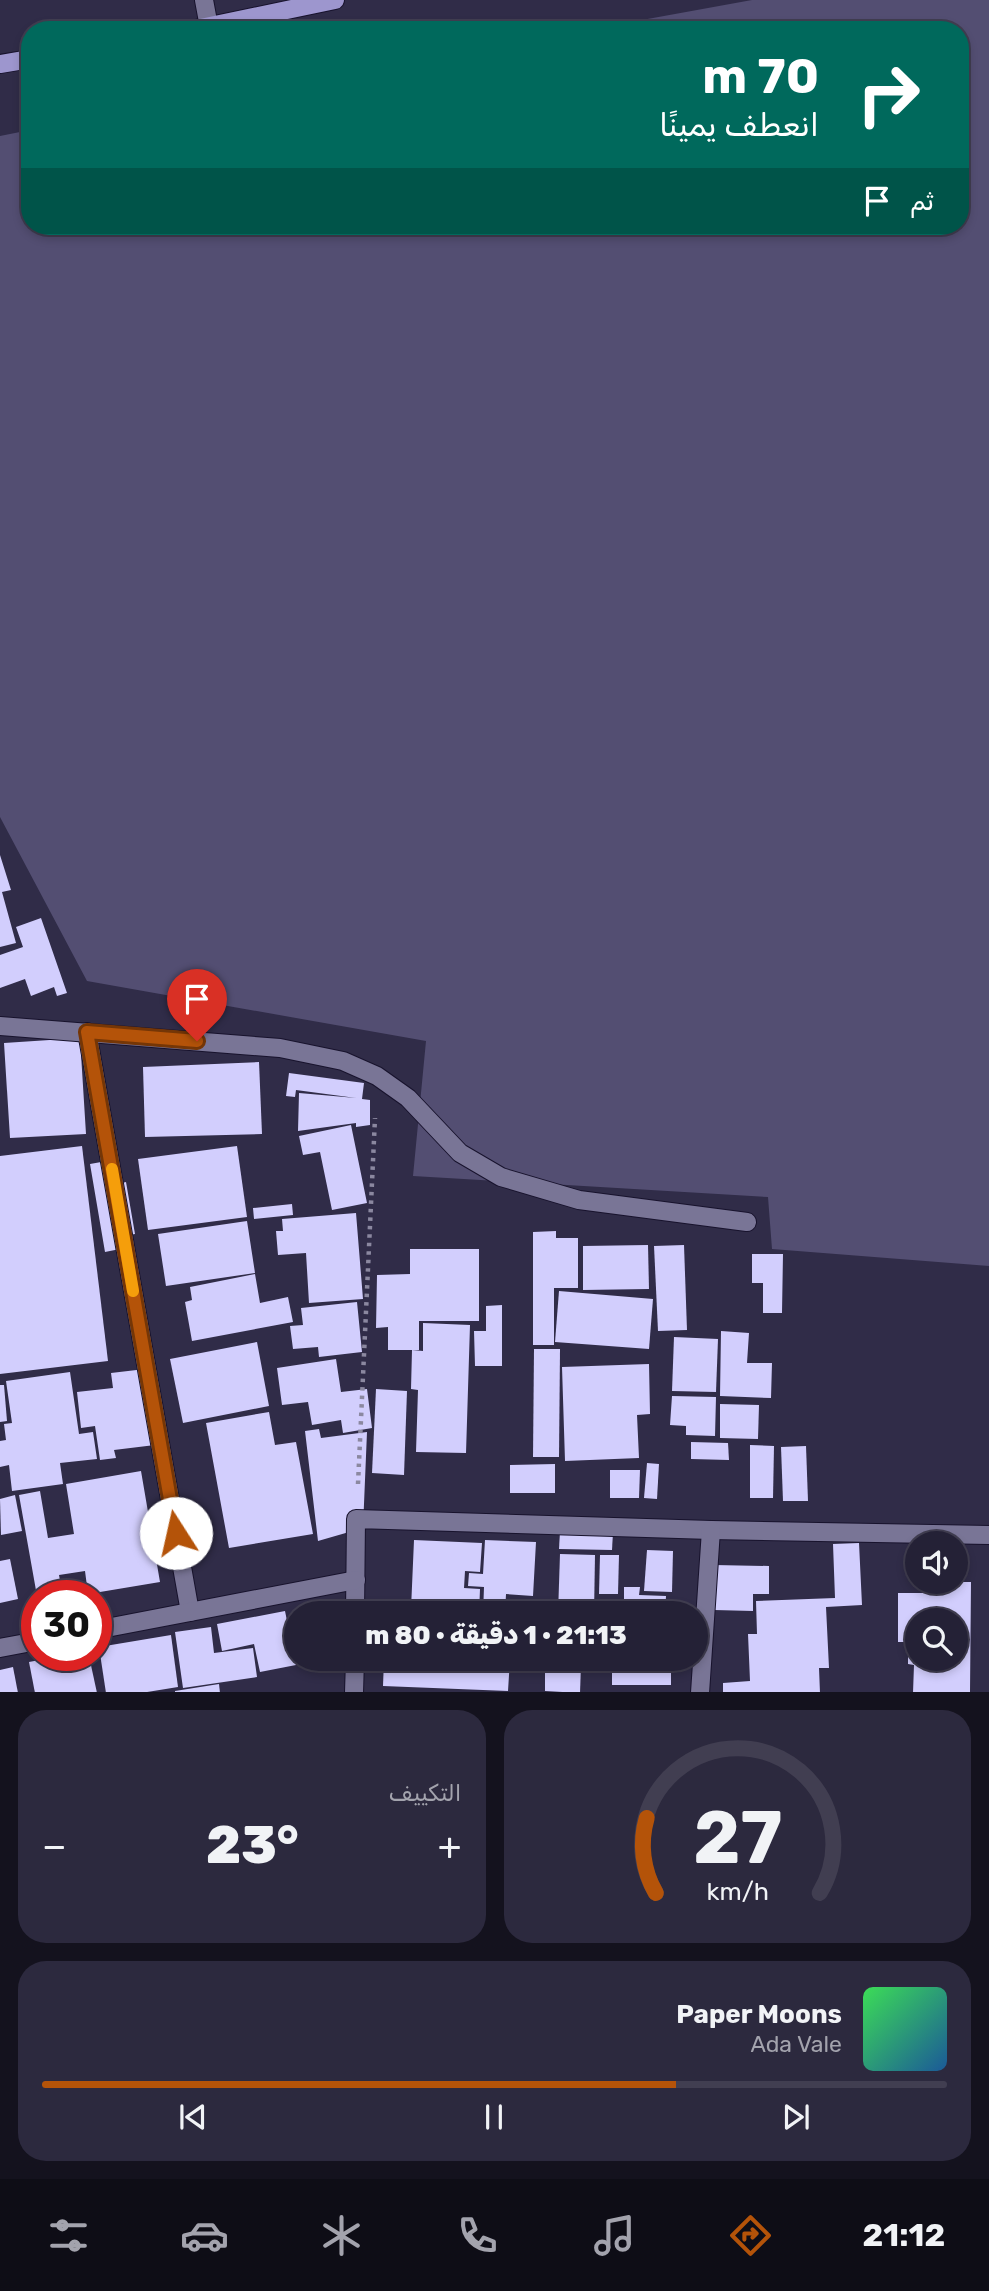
<!DOCTYPE html>
<html lang="ar">
<head>
<meta charset="utf-8">
<style>
  :root { --surface:#242136; --page:#2c293e; --text:#f1f3f6; --muted:#a3a3ad; --line:#413e51; --accent:#b45309 }
  body { margin:0; font-family:Rubik,"Noto Sans Arabic",sans-serif; background:var(--page); color:var(--text); direction:rtl; height:100vh; display:flex; flex-direction:column; font-size:26px; white-space:nowrap }
  * { box-sizing:border-box; margin:0 }
  p { font-size:23px; color:var(--muted) }
  .icon { flex:none; width:38px; height:38px; fill:none; stroke:currentColor; stroke-width:2; stroke-linecap:round; stroke-linejoin:round }
  .map { position:relative; height:1692px; overflow:hidden; direction:ltr }
  .sheet { display:flex; flex-direction:column; gap:18px; padding:18px; background:#14121e; flex:1 }
  .sheet>* { flex:none }
  .banner { position:absolute; left:21px; top:21px; width:948px; height:214px; border-radius:28px; box-shadow:0 4px 10px #0003,0 0 0 2px var(--line); direction:rtl; background:#00695c; color:#fff; overflow:hidden }
  .buttons { position:absolute; left:905px; top:1531px; display:grid; gap:14px }
  .buttons a { display:grid; place-items:center; width:63px; height:63px; border-radius:50%; background:var(--surface); box-shadow:0 4px 10px #0003,0 0 0 2px var(--line); font-size:35px }
  .speed { position:absolute; left:21px; top:1580px; display:flex; gap:14px; font-size:35px; font-weight:700; text-align:center }
  .speed>* { display:grid; place-content:center; width:91px; height:91px; border-radius:50%; background:var(--surface); box-shadow:0 4px 10px #0003,0 0 0 2px var(--line); line-height:1 }
  .speed .limit { border:10px solid #d22; background:#fff; color:#111 }
  .pin { position:absolute; display:grid; place-items:center; width:60px; height:60px; color:#fff; margin:-72px -30px; border-radius:50% 50% 50% 0; rotate:-45deg; box-shadow:0 0 7px #0007 }
  .pin .icon { rotate:45deg }
  .me { position:absolute; width:77px; margin:-38px; rotate:350deg; stroke-linejoin:round; filter:drop-shadow(0 0 5px #0008) }
  .turn { display:flex; align-items:center; gap:24px; height:147px; padding:0 35px; font-size:32px }
  .turn .icon { width:91px; height:91px; stroke-width:2.5 }
  .turn b { display:block; font-size:49px; line-height:60px }
  .then { display:flex; align-items:center; height:66px; padding:0 35px; background:#0003; gap:14px; font-size:26px }
  .big { font-size:52px; font-weight:800; line-height:1.1 }
  .sheet .tile { flex:1; display:flex; flex-direction:column; justify-content:center; gap:10px; min-width:0; padding:0 24px; border-radius:28px; background:var(--page) }
  .sheet .dial { align-items:center; gap:0 }
  .dial svg { height:182px; overflow:visible; fill:none; stroke:var(--line); stroke-width:7; stroke-linecap:round; text-anchor:middle }
  .dial text { fill:var(--text); stroke:none }
  .song { display:flex; align-items:center; gap:21px }
  .cover { width:84px; height:84px; border-radius:10px; background:linear-gradient(135deg,hsl(130 70% 55%),hsl(210 70% 35%)) }
  .played { height:7px; border-radius:4px; background:linear-gradient(90deg,var(--accent) 70%,var(--line) 70%) }
  .keys { display:flex; justify-content:space-around; direction:ltr }
  .heat { display:flex; justify-content:space-between; align-items:center; font-size:38px; direction:ltr }
  .sheet .tiles { flex:1; display:grid; gap:18px; grid-template-columns:1fr 1fr }
  .tile:last-child { grid-column:span 2 }
  .trip { position:absolute; left:284px; top:1601px; width:424px; height:70px; border-radius:35px; background:var(--surface); box-shadow:0 4px 10px #0003,0 0 0 2px var(--line); font-weight:800; line-height:70px; text-align:center; direction:rtl }
  .tabs { display:flex; height:112px; justify-content:space-around; align-items:center; background:#0e0d16; color:var(--muted) }
  .tabs .icon { width:49px; height:49px }
  .tabs .on { color:var(--accent) }
  .tabs b { font-size:32px; color:var(--text) }
  .map>svg:first-child { display:block }
  .green { fill:#534e72 }
  .building { fill:#d2cefd; fill-rule:evenodd }
  .lines { fill:none; stroke-linecap:round; stroke-linejoin:round }
  .minor-casing { stroke:#18132d; stroke-width:20 }
  .primary-casing { stroke:#18132d; stroke-width:20 }
  .path { stroke:#8b88a0; stroke-width:4.5; stroke-dasharray:3.5 5; stroke-linecap:butt }
  .minor { stroke:#797596; stroke-width:18 }
  .primary { stroke:#9d96ce; stroke-width:18 }
  .route-casing { stroke:#753606; stroke-width:18 }
  .route { stroke:#b45309; stroke-width:12 }
  .slow { stroke:#f59e0b; stroke-width:12 }
</style>
</head>
<body>
<div class="map">
<svg width="989" height="1693" viewBox="0 0 989 1693">
  <rect width="100%" height="100%" fill="#302c48"/>
  <polygon class="green" points="752,0 989,0 989,1266 772,1249 768,1197 413,1176 426,1041 87,981 0,817 0,136 30,130 30,226 961,226 961,30 587,30"/>
  <g class="building">
    <polygon points="0,855 11,890 2,892 16,943 0,947"/>
    <polygon points="41,918 67,993 57,996 54,987 31,996 25,979 0,988 0,955 23,947 16,927"/>
    <polygon points="80,1038 86,1134 10,1138 4,1043"/>
    <polygon points="259,1062 262,1134 145,1137 143,1067"/>
    <polygon points="289,1073 364,1083 362,1099 370,1100 370,1125 356,1127 356,1123 298,1131 299,1093 356,1098 296,1090 295,1097 286,1096"/>
    <polygon points="351,1125 367,1203 332,1210 320,1152 303,1155 299,1136"/>
    <polygon points="82,1146 108,1361 0,1374 0,1156"/>
    <polygon points="237,1146 247,1217 148,1230 138,1159"/>
    <polygon points="118,1159 122,1183 126,1182 135,1234 118,1237 120,1249 105,1252 90,1164"/>
    <polygon points="292,1204 293,1215 254,1219 253,1208"/>
    <polygon points="356,1213 363,1299 309,1303 306,1253 278,1255 276,1231 283,1231 282,1219"/>
    <polygon points="247,1221 255,1273 166,1286 158,1234"/>
    <polygon points="556,1231 556,1238 578,1238 578,1288 554,1288 554,1345 533,1345 533,1232"/>
    <polygon points="648,1245 649,1289 583,1290 583,1246"/>
    <polygon points="684,1245 687,1330 658,1331 654,1246"/>
    <polygon points="410,1249 479,1249 479,1321 419,1321 419,1350 388,1350 388,1327 376,1328 377,1275 410,1274"/>
    <polygon points="752,1254 783,1254 782,1313 763,1313 763,1283 752,1283"/>
    <polygon points="255,1274 260,1303 288,1297 293,1322 192,1341 185,1302 192,1300 190,1287"/>
    <polygon points="559,1291 653,1299 649,1349 555,1342"/>
    <polygon points="357,1302 362,1352 319,1357 318,1347 293,1349 290,1326 303,1325 301,1308"/>
    <polygon points="502,1305 502,1366 475,1366 474,1331 486,1331 486,1306"/>
    <polygon points="423,1323 470,1325 466,1453 416,1452 418,1390 411,1389 412,1350 423,1351"/>
    <polygon points="721,1331 749,1333 747,1363 772,1363 771,1398 720,1396"/>
    <polygon points="674,1337 718,1339 716,1392 672,1391"/>
    <polygon points="257,1342 269,1406 183,1423 170,1359"/>
    <polygon points="534,1349 560,1349 559,1457 533,1457"/>
    <polygon points="336,1359 341,1392 367,1389 372,1428 343,1433 341,1420 312,1425 308,1402 282,1405 277,1368"/>
    <polygon points="649,1364 650,1414 637,1415 639,1458 565,1461 562,1367"/>
    <polygon points="145,1369 155,1445 114,1450 116,1458 100,1460 95,1426 81,1428 77,1392 113,1388 111,1373"/>
    <polygon points="70,1372 79,1434 93,1432 97,1459 60,1463 63,1484 12,1491 9,1465 0,1467 0,1441 6,1440 4,1424 12,1423 6,1381"/>
    <polygon points="0,1385 4,1385 7,1421 0,1422"/>
    <polygon points="376,1389 407,1391 404,1475 372,1473"/>
    <polygon points="672,1396 716,1397 715,1436 686,1435 686,1426 670,1425"/>
    <polygon points="720,1404 759,1405 758,1439 720,1438"/>
    <polygon points="269,1412 275,1445 296,1442 313,1534 229,1548 206,1423"/>
    <polygon points="319,1429 321,1438 367,1432 363,1528 318,1541 305,1431"/>
    <polygon points="691,1442 728,1443 729,1460 691,1459"/>
    <polygon points="750,1445 774,1446 773,1498 750,1498"/>
    <polygon points="806,1446 808,1501 783,1501 781,1447"/>
    <polygon points="647,1463 659,1464 657,1499 644,1498"/>
    <polygon points="555,1464 555,1493 510,1493 510,1465"/>
    <polygon points="610,1470 640,1470 639,1498 610,1498"/>
    <polygon points="141,1471 160,1582 88,1594 85,1571 59,1575 62,1592 37,1596 19,1495 40,1491 48,1538 74,1534 66,1484"/>
    <polygon points="15,1495 22,1531 1,1535 0,1499"/>
    <polygon points="560,1531 613,1532 612,1550 559,1549"/>
    <polygon points="414,1540 482,1543 480,1572 465,1571 464,1588 480,1589 479,1614 430,1614 430,1610 411,1609"/>
    <polygon points="485,1540 536,1542 533,1596 506,1594 505,1614 483,1614 484,1587 468,1586 469,1573 483,1574"/>
    <polygon points="859,1543 862,1605 826,1607 829,1668 819,1668 820,1693 723,1693 723,1683 750,1681 748,1634 757,1634 756,1601 835,1598 833,1544"/>
    <polygon points="647,1550 673,1551 672,1592 644,1591"/>
    <polygon points="560,1554 595,1555 594,1614 558,1614"/>
    <polygon points="600,1555 619,1555 618,1594 599,1594"/>
    <polygon points="10,1559 18,1599 0,1603 0,1561"/>
    <polygon points="714,1565 769,1566 769,1594 753,1594 753,1611 714,1610"/>
    <path d="M924,1582H971L970,1693H913L914,1665L908,1664V1642H898V1593H924ZM917,1620H956V1659H917Z"/>
    <polygon points="624,1587 640,1587 639,1595 666,1596 665,1614 618,1614 618,1600 624,1600"/>
    <polygon points="285,1611 296,1665 260,1672 254,1644 222,1651 217,1624"/>
    <polygon points="211,1627 214,1653 253,1648 257,1677 183,1688 175,1632"/>
    <polygon points="171,1635 178,1687 141,1693 106,1693 99,1647"/>
    <polygon points="60,1656 89,1656 97,1693 35,1693 29,1662"/>
    <polygon points="384,1659 510,1659 508,1691 383,1686"/>
    <rect x="612" y="1659" width="59" height="26"/>
    <polygon points="545,1664 581,1665 580,1693 545,1691"/>
    <polygon points="13,1667 18,1693 0,1693 0,1670"/>
    <polygon points="219,1684 220,1693 175,1693 175,1691"/>
  </g>
  <g class="lines">
    <g class="minor-casing">
      <g id="minor">
        <polyline points="204,0 209,27"/>
        <polyline points="0,1026 280,1048 343,1061 377,1076 408,1098 460,1153 501,1177 579,1200 747,1222"/>
        <polyline points="87,1032 190,1612"/>
        <polyline points="355,1614 356,1519 711,1530 989,1535"/>
        <polyline points="96,1630 356,1580"/>
        <polyline points="0,1648 37,1641"/>
        <polyline points="354,1693 355,1659"/>
        <polyline points="700,1693 711,1530"/>
      </g>
    </g>
    <g class="primary-casing">
      <g id="primary">
        <polyline points="191,30 335,0"/>
        <polyline points="0,64 30,59"/>
      </g>
    </g>
    <polyline class="path" points="358,1484 375,1118"/>
    <use href="#minor" class="minor"/>
    <use href="#primary" class="primary"/>
  </g>
  <g class="lines">
    <g class="route-casing">
      <polyline id="route" points="176,1533 87,1032 197,1041"/>
    </g>
    <use href="#route" class="route"/>
    <polyline class="slow" points="112,1169 133,1291"/>
  </g>
</svg>
<div class="buttons">
<a><svg class="icon" aria-label="sound" viewBox="0 0 24 24"><path d="M4 9h4l5-4v14l-5-4H4zM17 9q2 3 0 6"/></svg></a>
<a><svg class="icon" aria-label="search" viewBox="0 0 24 24"><circle cx="10" cy="10" r="6"/><path d="M15 15l6 6"/></svg></a>
</div>
<div class="speed"><div class="limit">30</div></div>
<div class="pin" style="left:197px;top:1041px;background:#d93025"><svg class="icon" aria-label="arrive" viewBox="0 0 24 24"><path d="M6 21V4h12l-3 4 3 4H6"/></svg></div>
<svg class="me" style="left:176px;top:1533px" viewBox="-20 -20 40 40"><circle r="19" fill="#fff"/><path d="M0-13L10 11 0 6-10 11z" fill="#b45309"/></svg>
<div class="trip">21:13 · 1 دقيقة · 80 m</div>
<div class="banner">
<div class="turn"><svg class="icon" aria-label="right" viewBox="0 0 24 24"><path d="M7 20v-9h11M14 6l5 5-5 5"/></svg><div><b>70 m</b>انعطف يمينًا</div></div>
<div class="then">ثم<svg class="icon" aria-label="arrive" viewBox="0 0 24 24"><path d="M6 21V4h12l-3 4 3 4H6"/></svg></div>
</div>
</div>
<section class="sheet">
<div class="tiles">
<div class="tile dial"><svg viewBox="0 0 100 80">
<path d="M14 69A42 42 0 1 1 86 69"/>
<path d="M14 69A42 42 0 0 1 10 36" stroke="#b45309"/>
<text x="50" y="56" font-size="32" font-weight="700">27</text>
<text x="50" y="72" font-size="11">km/h</text>
</svg></div>
<div class="tile"><p>التكييف</p>
<div class="heat"><a>−</a><b class="big">23°</b><a>+</a></div>
</div>
<div class="tile">
<div class="song"><i class="cover"></i><div><b>Paper Moons</b><p>Ada Vale</p></div></div>
<div class="played"></div>
<div class="keys"><svg class="icon" aria-label="previous" viewBox="0 0 24 24"><path d="M18 5L8 12l10 7zM5 5v14"/></svg><svg class="icon" aria-label="pause" viewBox="0 0 24 24"><path d="M8 5v14M16 5v14"/></svg><svg class="icon" aria-label="next" viewBox="0 0 24 24"><path d="M6 5l10 7-10 7zM19 5v14"/></svg></div>
</div>
</div>
</section>
<nav class="tabs">
<b>21:12</b>
<svg class="icon on" aria-label="directions" viewBox="0 0 24 24"><path d="M12 3l9 9-9 9-9-9zM9 14v-3h6M13 9l2 2-2 2"/></svg>
<svg class="icon" aria-label="music" viewBox="0 0 24 24"><path d="M9 18V5l10-2v13"/><circle cx="6" cy="18" r="3"/><circle cx="16" cy="16" r="3"/></svg>
<svg class="icon" aria-label="phone" viewBox="0 0 24 24"><path d="M5 4h4l2 5-3 2q2 4 5 5l2-3 5 2v4C11 20 4 13 5 4z"/></svg>
<svg class="icon" aria-label="climate" viewBox="0 0 24 24"><path d="M12 3v18M4 7l16 10M4 17L20 7"/></svg>
<svg class="icon" aria-label="car" viewBox="0 0 24 24"><path d="M5 17H2v-5l4-1 3-4h7l3 4 3 1v5h-3M9 17h6M6 11h13"/><circle cx="7" cy="17" r="2"/><circle cx="17" cy="17" r="2"/></svg>
<svg class="icon" aria-label="filters" viewBox="0 0 24 24"><path d="M4 7h16M4 17h16"/><circle cx="9" cy="7" r="2"/><circle cx="15" cy="17" r="2"/></svg>
</nav>
</body>
</html>
